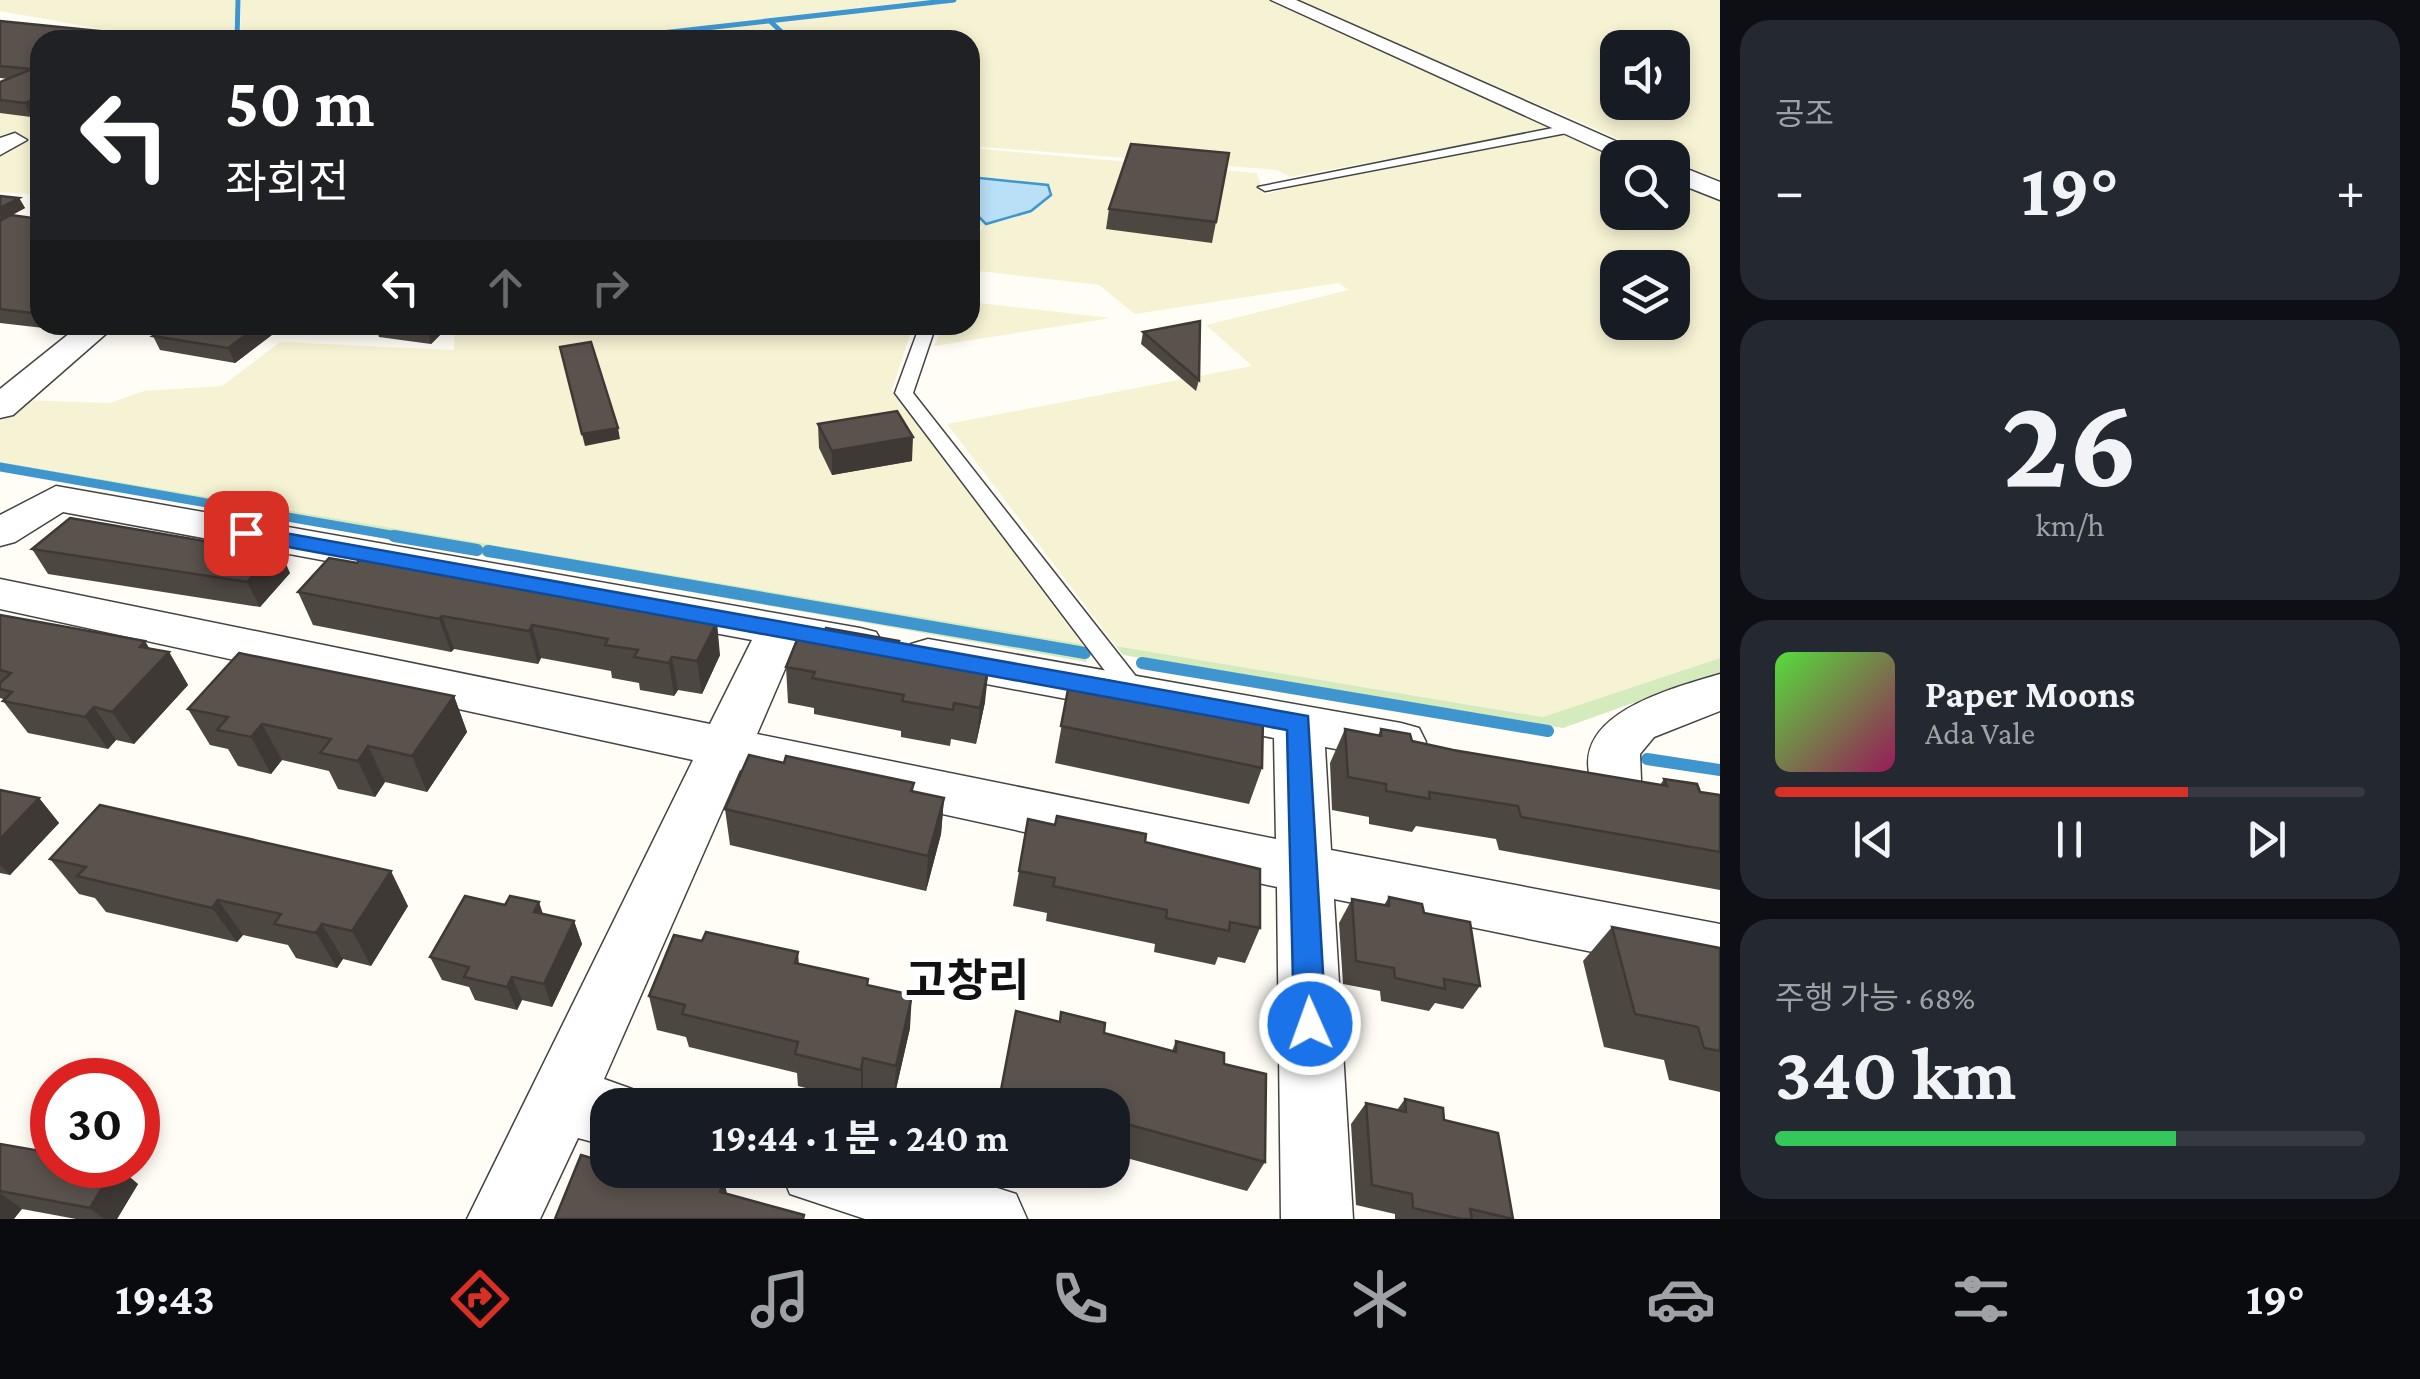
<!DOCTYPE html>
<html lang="ko">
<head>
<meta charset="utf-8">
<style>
  :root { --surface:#171b24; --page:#242831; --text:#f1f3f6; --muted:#9ea1a6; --line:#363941; --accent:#d93025 }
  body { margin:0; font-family:"Crimson Pro","Noto Sans KR",serif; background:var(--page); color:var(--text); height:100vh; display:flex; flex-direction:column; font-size:38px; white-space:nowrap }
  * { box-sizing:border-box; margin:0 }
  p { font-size:32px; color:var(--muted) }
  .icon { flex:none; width:55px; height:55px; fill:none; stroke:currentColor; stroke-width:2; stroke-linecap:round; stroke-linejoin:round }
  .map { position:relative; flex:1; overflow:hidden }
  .drawer { display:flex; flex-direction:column; gap:20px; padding:20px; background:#0d0f14; width:700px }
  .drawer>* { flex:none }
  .top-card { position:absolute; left:30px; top:30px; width:950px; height:305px; border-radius:30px; box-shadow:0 5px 15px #0003; background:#202124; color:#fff; overflow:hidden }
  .controls { position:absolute; left:1600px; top:30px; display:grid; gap:20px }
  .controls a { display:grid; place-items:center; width:90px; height:90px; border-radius:20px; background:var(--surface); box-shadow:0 5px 15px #0003; font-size:50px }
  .speed { position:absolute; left:30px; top:1058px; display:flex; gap:20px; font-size:50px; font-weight:700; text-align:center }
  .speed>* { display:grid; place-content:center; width:130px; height:130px; border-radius:50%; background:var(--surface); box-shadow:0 5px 15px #0003; line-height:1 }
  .speed .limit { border:15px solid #d22; background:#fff; color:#111 }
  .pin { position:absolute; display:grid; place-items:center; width:85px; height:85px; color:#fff; margin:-42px; border-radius:20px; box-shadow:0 5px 15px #0006 }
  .me { position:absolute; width:110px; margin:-55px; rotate:358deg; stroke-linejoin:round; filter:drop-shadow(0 0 8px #0008) }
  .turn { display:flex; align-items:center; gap:35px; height:210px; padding:0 30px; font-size:45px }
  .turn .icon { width:130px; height:130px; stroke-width:2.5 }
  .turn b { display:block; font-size:70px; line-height:85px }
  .lanes { display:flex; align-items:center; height:95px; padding:0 30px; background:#0003; justify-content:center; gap:50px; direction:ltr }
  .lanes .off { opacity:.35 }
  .big { font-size:75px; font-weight:700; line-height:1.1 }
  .drawer .widget { flex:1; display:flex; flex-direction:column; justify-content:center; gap:15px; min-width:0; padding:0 35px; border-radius:30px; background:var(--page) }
  .drawer .dial { align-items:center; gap:0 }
  .dial b { font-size:130px; line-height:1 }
  .song { display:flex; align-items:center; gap:30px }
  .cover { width:120px; height:120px; border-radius:15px; background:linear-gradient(135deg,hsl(110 70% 55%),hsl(330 70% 35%)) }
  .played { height:10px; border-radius:5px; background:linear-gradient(90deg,var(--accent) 70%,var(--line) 70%) }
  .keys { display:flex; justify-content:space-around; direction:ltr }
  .heat { display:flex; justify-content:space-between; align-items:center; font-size:55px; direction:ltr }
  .charge { height:15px; border-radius:8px; background:linear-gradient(90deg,#34c759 68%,var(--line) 0) }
  .trip { position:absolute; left:590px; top:1088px; width:540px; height:100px; border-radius:30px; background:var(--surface); box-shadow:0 5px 15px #0003; font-weight:700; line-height:100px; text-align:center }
  .tab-bar { display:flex; height:160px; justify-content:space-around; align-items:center; background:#090b0e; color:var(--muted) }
  .tab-bar .icon { width:70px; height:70px }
  .tab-bar .active { color:var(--accent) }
  .tab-bar b { font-size:45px; color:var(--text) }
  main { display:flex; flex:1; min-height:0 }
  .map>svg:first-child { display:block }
  .farmland { fill:#f6f3d4; fill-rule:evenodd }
  .green { fill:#d5ebbd }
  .water { fill:#b9e0f7; stroke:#3f96cf; stroke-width:2.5 }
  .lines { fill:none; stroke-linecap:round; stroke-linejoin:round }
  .stream-far2 { stroke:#3f96cf; stroke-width:5 }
  .stream-far1 { stroke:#3f96cf; stroke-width:9 }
  .stream { stroke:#3f96cf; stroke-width:12 }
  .service-casing { stroke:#444; stroke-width:3 }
  .minor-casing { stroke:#444; stroke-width:3 }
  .service { fill:#fff; fill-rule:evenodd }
  .minor { fill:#fff; fill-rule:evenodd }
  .wall { fill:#4d4742 }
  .shaded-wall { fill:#3f3936 }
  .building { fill:#5a524d; stroke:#3f3936; stroke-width:2.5 }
  .route { fill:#1a73e8; stroke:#114b97; stroke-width:2.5 }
  .labels { text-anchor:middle; stroke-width:10; stroke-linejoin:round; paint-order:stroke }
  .near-quarter-label { font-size:45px; font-weight:bold; fill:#111; stroke:#fff }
</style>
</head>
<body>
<main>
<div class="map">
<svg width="1720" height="1219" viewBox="0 0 1720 1219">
  <rect width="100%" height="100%" fill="#fffdf5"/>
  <g class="farmland">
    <polygon points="0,0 236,0 234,40 141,40 145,37 0,11"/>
    <polygon points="241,0 946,0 784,20 959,0 1277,0 1554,128 1290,177 1277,170 970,146 970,40 793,40 773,20 587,40 240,40"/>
    <path d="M1296,0H1720V183L1673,162L1672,158L1661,157ZM1618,48H1672V102H1618Z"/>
    <polygon points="768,22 787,40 607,40 663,34"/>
    <polygon points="40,80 40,139 24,140 40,142 40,195 0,192 0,96"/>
    <path d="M1563,133L1579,134L1618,158V212H1672L1673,175L1720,195V658L1544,717L1116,646L947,424L1252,366L1206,325L1349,290L1338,283L1135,314L1099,285L970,270V249L984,225L970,231V208L986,224L1031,211L1050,194L1047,185L970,175V148L1257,173L1264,195L1329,177ZM1618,268H1672V322H1618Z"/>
    <polygon points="970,302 1111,318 934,346 943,325 970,325"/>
    <polygon points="475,325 913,325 892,390 1082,644 0,462 0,416 20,400 110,403 144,391 222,386 280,342 454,350 455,329"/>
  </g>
  <g class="green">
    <polygon points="0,462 1082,644 1087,662 0,470"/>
    <polygon points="1116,646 1543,717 1720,658 1720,672 1563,728 1123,655"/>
  </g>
  <polygon class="water" points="970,177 1048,185 1051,195 1031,211 986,224 970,208"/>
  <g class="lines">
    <g class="stream-far2">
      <polyline points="770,21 790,40"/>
      <polyline points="237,40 238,0"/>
      <polyline points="599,40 954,0"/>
    </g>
    <polyline class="stream-far1" points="0,467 408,538"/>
    <g class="stream">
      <polyline points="394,536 477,550"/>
      <polyline points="488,551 1085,653"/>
      <polyline points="1142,663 1548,731"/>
      <polyline points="1647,759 1720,770"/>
    </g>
    <g class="service-casing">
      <g id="service">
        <polygon points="1573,124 1579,128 1577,131 1265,191 1258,187"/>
        <polygon points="920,325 936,325 913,393 1145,688 1148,694 1145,700 1127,700 895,393"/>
      </g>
    </g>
    <g class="minor-casing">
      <g id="minor">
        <polygon points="1271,0 1296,0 1654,158 1618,158"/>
        <polygon points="15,133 27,140 0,155 0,138"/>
        <polygon points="1672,163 1720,182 1720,200 1672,181"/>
        <polygon points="80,325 116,325 13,415 0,418 0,389"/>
        <polygon points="56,486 860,628 876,632 883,644 876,656 860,660 794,648 757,734 1276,839 1274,738 928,673 911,668 905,656 911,644 928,639 1401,723 1419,728 1426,742 1419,756 1401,761 1325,747 1331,850 1720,924 1720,978 1334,899 1353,1219 1281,1219 1277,887 740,770 604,1079 632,1089 638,1105 608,1105 608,1146 578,1138 540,1219 467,1219 693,760 0,609 0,579 710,724 752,640 63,512 15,542 0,546 0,515"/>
        <path d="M1720,674V711L1654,737L1640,754L1641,780L1633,795L1615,801L1597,795C1556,717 1667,690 1720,674Z"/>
        <polygon points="780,1170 941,1170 1016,1194 1027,1219 865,1219 790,1194"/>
      </g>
    </g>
    <use href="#service" class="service"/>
    <use href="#minor" class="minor"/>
  </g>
  <g class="wall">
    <polygon points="0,21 40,40 40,113 31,117 0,113 0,82 8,79 0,78"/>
    <polygon points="0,196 19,198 25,208 11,215 40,219 40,325 68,325 61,330 0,323"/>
    <polygon points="1109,209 1216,222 1212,243 1106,229"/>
    <polygon points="172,325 285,325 235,363 160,350 153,336"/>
    <polygon points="375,325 450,325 431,344 379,337"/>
    <polygon points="1143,332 1199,380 1196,391 1141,344"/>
    <polygon points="818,424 912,461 832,475 819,448"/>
    <polygon points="32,549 290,573 260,607 48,574"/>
    <polygon points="298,592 580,592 582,600 720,655 702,694 678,690 674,696 640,690 639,683 612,678 611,671 541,658 538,664 454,649 451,652 313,625"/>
    <polygon points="0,615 169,652 188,685 134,744 116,740 108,749 28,733 3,701 3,699 0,698"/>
    <polygon points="823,634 899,641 899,647 985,702 976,744 951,739 950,746 901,737 901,731 814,714 814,708 788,703 786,667"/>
    <polygon points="1070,679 1262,768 1249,804 1055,763"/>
    <polygon points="454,696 467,732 427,792 385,782 375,797 338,789 329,771 282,760 271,774 238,766 228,749 210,745 188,709"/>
    <polygon points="1345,729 1378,735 1381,729 1412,741 1453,750 1660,785 1664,779 1700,792 1720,795 1720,890 1499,850 1496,839 1416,826 1412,832 1369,824 1369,817 1332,810 1330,763"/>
    <polygon points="784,763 914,783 913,792 944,798 941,834 926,891 730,845 725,809"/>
    <polygon points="0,790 39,798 59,823 10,875 0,873"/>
    <polygon points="1028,819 1145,842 1260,928 1245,963 1218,957 1215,965 1154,952 1155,944 1046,921 1047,913 1013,906"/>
    <polygon points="50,859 408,906 371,966 343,959 337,968 296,958 288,945 243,935 237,942 106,912 95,898 79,894"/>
    <polygon points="1389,897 1424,913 1480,986 1463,1009 1435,1003 1429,1011 1381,1001 1380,991 1343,984 1339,923 1352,899 1384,905"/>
    <polygon points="543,914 574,921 582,944 552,1007 522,1000 517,1010 475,1000 469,987 442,980 430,957"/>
    <polygon points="1612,927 1720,948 1720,1092 1669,1080 1664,1060 1604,1047 1583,961"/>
    <polygon points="702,941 798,952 799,964 868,979 868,985 910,1028 894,1098 863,1090 861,1102 798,1086 797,1073 689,1047 686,1037 657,1030 649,996"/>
    <polygon points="1016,1011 1059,1022 1061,1012 1104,1033 1172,1051 1176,1041 1224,1064 1265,1162 1247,1191 1112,1154 1112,1105 998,1105"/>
    <polygon points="1405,1099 1444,1120 1512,1219 1395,1219 1395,1214 1356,1205 1351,1124 1366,1103 1397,1110"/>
    <polygon points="0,1144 138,1184 117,1219 76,1219 22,1209 0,1219"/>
  </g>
  <g class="shaded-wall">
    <polygon points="40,97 40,113 31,117 25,103"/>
    <polygon points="19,198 25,208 0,222 0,208"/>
    <polygon points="260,325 285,325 235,363 228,348"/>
    <polygon points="431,325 450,325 431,344 427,329"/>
    <polygon points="618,428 620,439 585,446 582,434"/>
    <polygon points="913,437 912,461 832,475 832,451"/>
    <polygon points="279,548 290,573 260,607 247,582"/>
    <polygon points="442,616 454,649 451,652 439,619"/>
    <polygon points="717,622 720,655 702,694 697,661"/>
    <polygon points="532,625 541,658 538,664 529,631"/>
    <polygon points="145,641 158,663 169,652 188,685 134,744 112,712 140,647"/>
    <polygon points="672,657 678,690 674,696 669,663"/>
    <polygon points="989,666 985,702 976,744 980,708"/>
    <polygon points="454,696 467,732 427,792 412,756"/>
    <polygon points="94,707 116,740 108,749 85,717"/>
    <polygon points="262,724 282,760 271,774 251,737"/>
    <polygon points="368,746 385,782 375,797 358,761"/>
    <polygon points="39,798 59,823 10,875 0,865 0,839"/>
    <polygon points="944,798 941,834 926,891 928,856"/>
    <polygon points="391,871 408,906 371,966 352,931"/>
    <polygon points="218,900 243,935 237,942 212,908"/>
    <polygon points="539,902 547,926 534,912"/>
    <polygon points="574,921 582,944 552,1007 544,984"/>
    <polygon points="322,924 343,959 337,968 316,933"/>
    <polygon points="512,977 522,1000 517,1010 507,987"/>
    <polygon points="912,995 910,1028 894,1098 896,1066"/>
    <polygon points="863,1058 863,1090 861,1102 861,1070"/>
    <polygon points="116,1165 138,1184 117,1219 104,1219 90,1208"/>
    <polygon points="724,1179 730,1208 720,1192"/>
    <polygon points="0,1193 22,1209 14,1219 0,1219"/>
  </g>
  <g class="building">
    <polygon points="0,21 189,40 40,40 40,97 25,103 0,100 0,82 32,69 0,66"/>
    <polygon points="1131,144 1229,153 1216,222 1109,209"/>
    <polygon points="0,196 19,198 0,208"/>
    <polygon points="11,215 40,219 40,314 0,309 0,221"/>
    <polygon points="1200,321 1199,380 1143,332"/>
    <polygon points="172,325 260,325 228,348 153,336"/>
    <polygon points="393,325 431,325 427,329"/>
    <polygon points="591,342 618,428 582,434 560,347"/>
    <polygon points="897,411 913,437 832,451 818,424"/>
    <polygon points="70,518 204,541 209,536 279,548 247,582 32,549"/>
    <polygon points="362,557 550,586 580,592 576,599 717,622 697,661 672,657 669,663 634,657 638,650 605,645 608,639 532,625 529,631 442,616 439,619 298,592 329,558 357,563"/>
    <polygon points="0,615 145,641 140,647 169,652 112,712 94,707 85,717 3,701 12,692 0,689 0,683 11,673 0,670"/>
    <polygon points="826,628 899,641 897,647 989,666 980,708 954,703 953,710 902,701 904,695 812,678 815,672 786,667 801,630 823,634"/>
    <polygon points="239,653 454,696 412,756 368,746 358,761 320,753 331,739 262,724 251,737 217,730 228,717 188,709"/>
    <polygon points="1070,679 1104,686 1105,680 1231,705 1231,711 1263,717 1262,768 1061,726"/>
    <polygon points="1345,729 1381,736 1381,729 1410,734 1412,741 1453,750 1667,786 1664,779 1697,784 1700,792 1720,795 1720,852 1521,817 1518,806 1429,792 1430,799 1386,791 1386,784 1348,777"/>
    <polygon points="749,755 784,763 786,756 914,783 911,791 944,798 928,856 725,809"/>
    <polygon points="0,790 39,798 0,839"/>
    <polygon points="100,805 391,871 352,931 322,924 316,933 274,924 281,914 218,900 212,908 77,876 86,867 50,859"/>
    <polygon points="1057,816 1146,834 1145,842 1260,869 1260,928 1230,922 1229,931 1166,918 1167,910 1053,886 1055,878 1019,871 1028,819 1055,825"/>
    <polygon points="465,896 505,905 510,896 539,902 534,912 574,921 544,984 512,977 507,987 464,977 469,967 430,957"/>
    <polygon points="1389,897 1422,904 1424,913 1470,922 1480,986 1444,979 1445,989 1395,978 1394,968 1356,961 1352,899 1389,906"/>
    <polygon points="1612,927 1720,948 1720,1051 1704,1048 1698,1027 1635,1014"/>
    <polygon points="706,932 798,952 795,963 868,979 867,985 912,995 896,1066 863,1058 861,1070 795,1054 798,1042 682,1014 685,1005 649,996 674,935 702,941"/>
    <polygon points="1016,1011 1060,1022 1061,1012 1105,1023 1104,1033 1176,1052 1176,1041 1224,1053 1224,1064 1266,1074 1265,1162 1112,1120 1112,1105 1056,1105 1001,1090"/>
    <polygon points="1405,1099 1443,1108 1444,1120 1498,1133 1513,1219 1470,1209 1472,1219 1461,1219 1413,1208 1412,1194 1372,1185 1366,1103 1406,1112"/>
    <polygon points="0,1144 52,1153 52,1165 116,1165 90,1208 0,1191"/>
    <polygon points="581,1155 608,1163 608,1170 691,1170 724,1179 720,1192 804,1215 803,1219 555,1219"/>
  </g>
  <polygon class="route" points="246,526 1308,716 1326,1024 1321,1035 1310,1040 1299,1035 1294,1024 1287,730 239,538 239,528"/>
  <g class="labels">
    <g class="near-quarter-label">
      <text x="967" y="996">고창리</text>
    </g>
  </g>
</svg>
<div class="controls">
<a><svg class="icon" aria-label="sound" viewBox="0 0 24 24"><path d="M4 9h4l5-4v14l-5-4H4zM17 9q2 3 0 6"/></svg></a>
<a><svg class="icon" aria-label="search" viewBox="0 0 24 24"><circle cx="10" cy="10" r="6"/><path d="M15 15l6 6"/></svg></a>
<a><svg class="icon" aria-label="layers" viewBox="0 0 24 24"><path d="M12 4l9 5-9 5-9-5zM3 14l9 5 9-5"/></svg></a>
</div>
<div class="speed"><div class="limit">30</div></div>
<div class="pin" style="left:246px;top:533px;background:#d93025"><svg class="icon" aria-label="arrive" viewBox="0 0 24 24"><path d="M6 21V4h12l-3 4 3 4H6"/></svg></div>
<svg class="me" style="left:1310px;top:1024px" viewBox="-20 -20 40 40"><circle r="17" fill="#1a73e8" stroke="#fff" stroke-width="3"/><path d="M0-11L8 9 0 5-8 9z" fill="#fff"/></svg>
<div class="trip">19:44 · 1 분 · 240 m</div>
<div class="top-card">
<div class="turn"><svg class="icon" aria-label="left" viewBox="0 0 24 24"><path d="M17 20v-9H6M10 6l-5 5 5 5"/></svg><div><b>50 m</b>좌회전</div></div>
<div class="lanes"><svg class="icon" aria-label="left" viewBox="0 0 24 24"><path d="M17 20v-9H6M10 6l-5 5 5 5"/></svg><svg class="icon off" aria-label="ahead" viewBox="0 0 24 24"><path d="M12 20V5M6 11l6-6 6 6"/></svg><svg class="icon off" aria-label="right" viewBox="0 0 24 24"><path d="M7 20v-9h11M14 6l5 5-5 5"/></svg></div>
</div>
</div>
<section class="drawer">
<div class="widget"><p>공조</p>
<div class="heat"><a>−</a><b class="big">19°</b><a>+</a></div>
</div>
<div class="widget dial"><b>26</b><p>km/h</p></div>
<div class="widget">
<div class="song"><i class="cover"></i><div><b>Paper Moons</b><p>Ada Vale</p></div></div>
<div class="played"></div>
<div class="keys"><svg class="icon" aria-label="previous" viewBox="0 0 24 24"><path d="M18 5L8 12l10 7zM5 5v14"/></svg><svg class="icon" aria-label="pause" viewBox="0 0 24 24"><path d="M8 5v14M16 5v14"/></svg><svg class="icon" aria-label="next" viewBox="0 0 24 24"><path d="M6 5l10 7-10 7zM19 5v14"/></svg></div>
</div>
<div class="widget"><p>주행 가능 · 68%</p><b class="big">340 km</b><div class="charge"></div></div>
</section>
</main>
<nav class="tab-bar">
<b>19:43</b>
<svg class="icon active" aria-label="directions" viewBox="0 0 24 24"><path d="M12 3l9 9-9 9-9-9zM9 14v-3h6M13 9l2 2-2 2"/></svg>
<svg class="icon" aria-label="music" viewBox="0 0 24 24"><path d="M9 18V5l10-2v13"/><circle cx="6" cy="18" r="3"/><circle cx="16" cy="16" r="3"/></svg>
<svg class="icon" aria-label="phone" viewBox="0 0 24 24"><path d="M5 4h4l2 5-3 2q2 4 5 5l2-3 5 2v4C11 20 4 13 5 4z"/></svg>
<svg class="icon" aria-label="climate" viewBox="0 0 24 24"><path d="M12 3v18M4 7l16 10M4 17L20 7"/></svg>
<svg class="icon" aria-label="car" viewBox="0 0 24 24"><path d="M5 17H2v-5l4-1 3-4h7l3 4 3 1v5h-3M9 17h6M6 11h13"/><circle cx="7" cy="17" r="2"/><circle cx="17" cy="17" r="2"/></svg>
<svg class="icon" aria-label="filters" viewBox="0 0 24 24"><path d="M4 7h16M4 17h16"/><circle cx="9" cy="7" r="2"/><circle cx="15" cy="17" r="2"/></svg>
<b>19°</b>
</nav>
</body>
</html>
